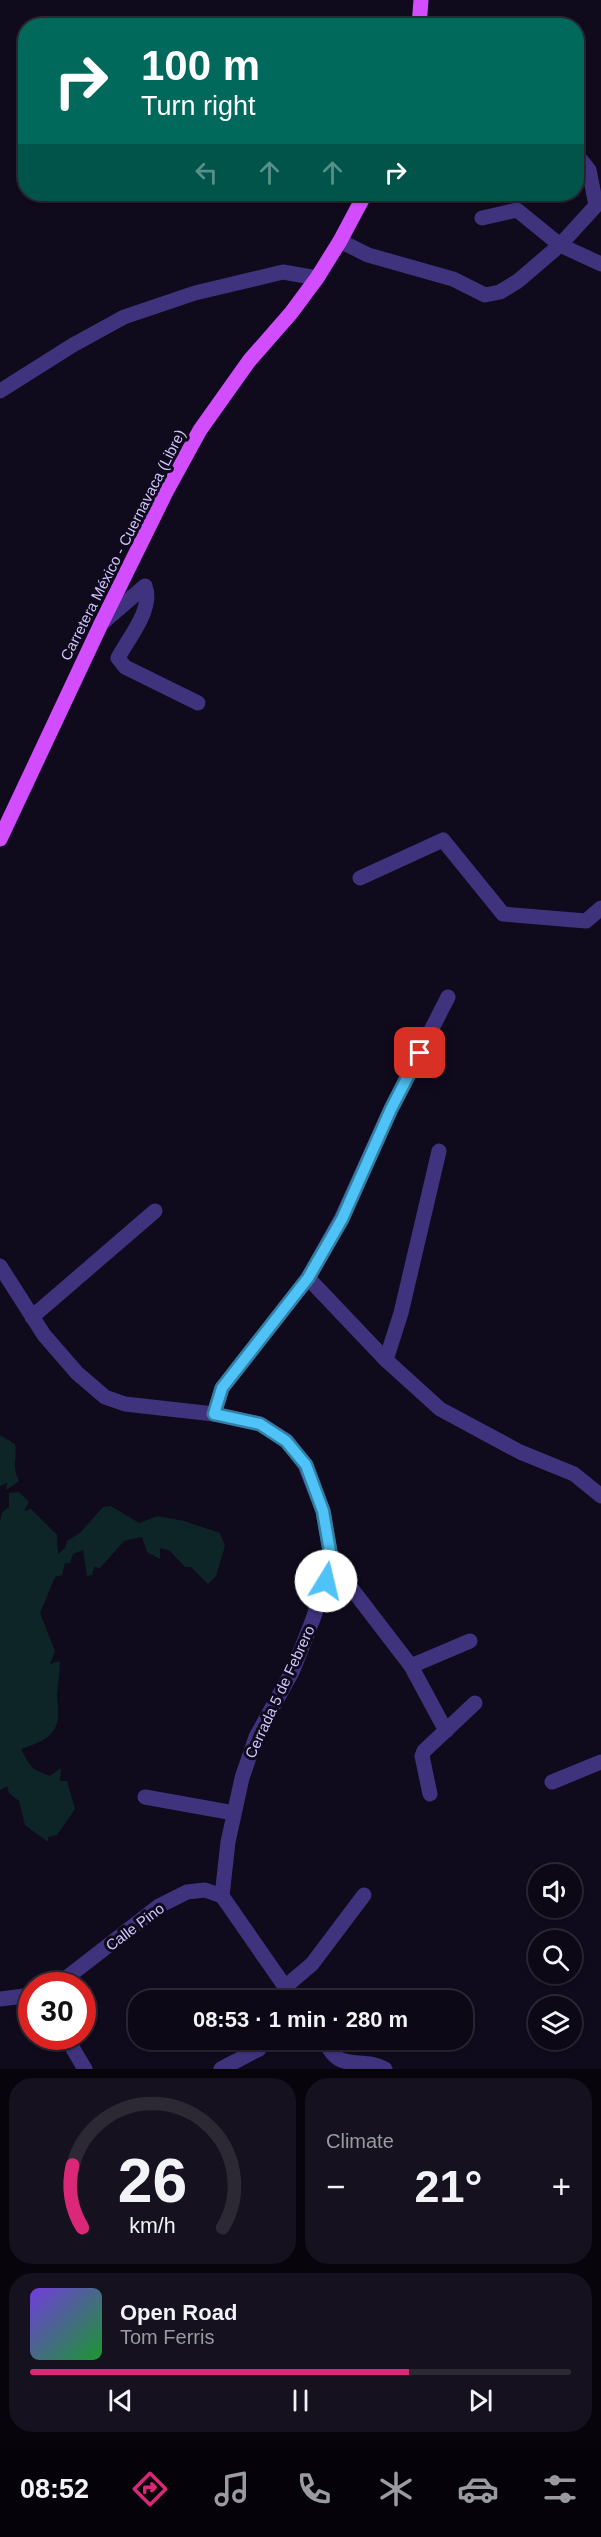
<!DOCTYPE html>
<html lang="en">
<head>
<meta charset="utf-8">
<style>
  :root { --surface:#0c0816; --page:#15111f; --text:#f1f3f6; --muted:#9a9aa1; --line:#2c2935; --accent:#db2777 }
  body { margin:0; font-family:Arial,sans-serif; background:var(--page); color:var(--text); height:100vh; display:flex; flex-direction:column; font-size:22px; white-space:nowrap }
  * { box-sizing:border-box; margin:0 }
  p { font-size:20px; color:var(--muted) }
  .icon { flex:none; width:33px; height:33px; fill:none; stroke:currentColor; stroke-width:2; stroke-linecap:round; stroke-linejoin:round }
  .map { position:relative; height:2069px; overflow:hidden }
  .panel { display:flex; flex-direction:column; gap:9px; padding:9px; background:#07040c; flex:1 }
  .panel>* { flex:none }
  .banner { position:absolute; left:18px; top:18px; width:566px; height:183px; border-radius:24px; box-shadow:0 2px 4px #0004,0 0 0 2px var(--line); background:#00695c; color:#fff; overflow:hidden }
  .buttons { position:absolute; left:528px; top:1864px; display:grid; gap:12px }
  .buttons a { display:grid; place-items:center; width:54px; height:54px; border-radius:50%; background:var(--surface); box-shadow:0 2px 4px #0004,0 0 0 2px var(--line); font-size:30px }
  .speed { position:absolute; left:18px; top:1972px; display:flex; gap:12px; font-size:30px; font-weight:700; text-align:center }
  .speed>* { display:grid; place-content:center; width:78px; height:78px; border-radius:50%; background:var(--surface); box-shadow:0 2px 4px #0004,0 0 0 2px var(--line); line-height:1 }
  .speed .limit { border:9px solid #d22; background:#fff; color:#111 }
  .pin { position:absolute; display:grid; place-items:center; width:51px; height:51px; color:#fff; margin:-26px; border-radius:12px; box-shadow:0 3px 9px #0006 }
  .me { position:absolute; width:66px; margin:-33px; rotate:9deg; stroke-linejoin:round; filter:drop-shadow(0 0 4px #0008) }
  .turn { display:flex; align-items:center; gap:21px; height:126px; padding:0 24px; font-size:27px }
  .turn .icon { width:78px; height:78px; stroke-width:2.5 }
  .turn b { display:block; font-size:42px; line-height:51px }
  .lanes { display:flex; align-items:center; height:57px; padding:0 24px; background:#0003; justify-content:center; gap:30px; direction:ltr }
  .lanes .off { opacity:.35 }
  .big { font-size:45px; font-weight:700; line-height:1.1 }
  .panel .widget { flex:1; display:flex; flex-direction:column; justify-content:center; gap:9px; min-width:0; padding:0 21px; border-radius:24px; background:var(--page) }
  .panel .dial { align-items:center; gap:0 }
  .dial svg { height:156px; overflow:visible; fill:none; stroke:var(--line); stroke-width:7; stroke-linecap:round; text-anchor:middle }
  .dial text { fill:var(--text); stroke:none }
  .song { display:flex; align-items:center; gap:18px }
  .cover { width:72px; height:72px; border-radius:9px; background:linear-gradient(135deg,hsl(260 70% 55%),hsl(130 70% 35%)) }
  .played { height:6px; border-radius:3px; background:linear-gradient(90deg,var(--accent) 70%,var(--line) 70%) }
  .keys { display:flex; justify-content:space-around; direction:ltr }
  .heat { display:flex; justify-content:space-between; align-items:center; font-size:33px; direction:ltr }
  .panel .tiles { flex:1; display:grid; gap:9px; grid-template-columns:1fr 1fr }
  .widget:last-child { grid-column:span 2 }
  .trip { position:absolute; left:128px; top:1990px; width:345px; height:60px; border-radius:24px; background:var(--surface); box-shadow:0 2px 4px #0004,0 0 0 2px var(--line); font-weight:700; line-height:60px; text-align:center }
  .dock { display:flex; height:96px; justify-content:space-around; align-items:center; background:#050309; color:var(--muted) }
  .dock .icon { width:42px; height:42px }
  .dock .selected { color:var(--accent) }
  .dock b { font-size:27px; color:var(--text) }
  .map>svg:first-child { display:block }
  .green { fill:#0d2527 }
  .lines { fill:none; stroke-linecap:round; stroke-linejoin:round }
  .street { stroke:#3f337e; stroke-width:15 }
  .primary { stroke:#d24dff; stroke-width:15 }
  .route-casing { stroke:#337fa1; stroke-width:15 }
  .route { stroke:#4fc3f7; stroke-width:10 }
  .labels { text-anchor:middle; stroke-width:6; stroke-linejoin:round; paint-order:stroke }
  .street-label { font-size:15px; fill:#d3c6ff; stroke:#100a1d }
</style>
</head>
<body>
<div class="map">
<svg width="601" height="2069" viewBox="0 0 601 2069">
  <rect width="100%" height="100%" fill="#100a1d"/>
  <g class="green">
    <path d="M0,1435L15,1444C18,1460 11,1463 19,1481L6,1490L7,1483L0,1486Z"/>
    <path d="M19,1492L29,1502L24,1511L31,1509L57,1535L58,1554L65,1548L67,1541L80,1533L103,1507L111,1506L139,1523L158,1516L184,1521L220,1533L225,1546L216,1576L208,1584L191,1567H185L169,1550L160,1548V1559L147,1552L142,1537L124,1541L100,1568L94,1567L92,1575L87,1576L83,1550L73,1554L70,1563H65L62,1575L55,1577L40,1613L55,1651L50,1664L60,1661C60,1672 58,1683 57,1694C57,1702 59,1710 58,1718C56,1738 36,1744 21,1749C31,1768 31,1769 50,1776L61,1768L60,1781H67L75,1809L57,1835L48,1837V1842L25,1825L19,1801L9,1793L7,1786L0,1790V1522L2,1513L9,1507V1493Z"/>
  </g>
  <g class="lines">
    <g class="street">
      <polyline points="576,154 589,170 596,205"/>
      <polyline points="482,218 517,210 560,245 601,264"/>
      <polyline points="340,241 368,255 453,279 485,295 500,292 518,281 560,245 601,200"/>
      <polyline points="0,391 73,345 124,317 195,293 283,272 317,278"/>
      <path d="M101,624L145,586C154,609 129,637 118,658L125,667L198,703"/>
      <polyline points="360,878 443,840 503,914 586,921 601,908"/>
      <polyline points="0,1266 44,1335 77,1373 105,1397 125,1404 214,1414 260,1424 287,1441 305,1465 323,1511 332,1563 313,1619 293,1670 256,1737 242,1778 228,1842 222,1896 295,2001"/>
      <polyline points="308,1278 386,1360 440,1409 520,1452 574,1474 601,1496"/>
      <polyline points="32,1317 155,1211"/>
      <polyline points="386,1360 401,1313 439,1151"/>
      <polyline points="214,1414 222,1388 308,1278 341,1219 391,1109 448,997"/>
      <polyline points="332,1563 411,1666 470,1641"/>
      <polyline points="411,1666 446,1731"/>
      <polyline points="552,1782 601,1762"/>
      <polyline points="430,1794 422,1756 424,1751 475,1703"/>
      <polyline points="145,1797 234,1813"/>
      <polyline points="56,1986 159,1906 187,1892 205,1890 222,1896"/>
      <polyline points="285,1987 312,1964 364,1895"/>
      <polyline points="0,1999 32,1995"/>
      <polyline points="66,2037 85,2069"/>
      <path d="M323,2040C327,2045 330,2051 335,2056C346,2067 368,2059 385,2069"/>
      <polyline points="221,2069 259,2049 265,2040"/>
    </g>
    <g class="primary">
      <polyline points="419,26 421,0"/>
      <polyline points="0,839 101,624 166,492 200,430 249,361 291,313 317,278 340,241 365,194"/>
    </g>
  </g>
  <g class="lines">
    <g class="route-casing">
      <polyline id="route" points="326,1581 332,1563 323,1511 306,1465 286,1441 260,1424 214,1414 222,1388 308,1278 342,1219 391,1109 420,1053"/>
    </g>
    <use href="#route" class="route"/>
  </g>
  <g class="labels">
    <g class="street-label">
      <text transform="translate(123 545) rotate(-63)" y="5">Carretera México - Cuernavaca (Libre)</text>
      <text transform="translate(280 1692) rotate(-65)" y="5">Cerrada 5 de Febrero</text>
      <text transform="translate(135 1927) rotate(-37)" y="5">Calle Pino</text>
    </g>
  </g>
</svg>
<div class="buttons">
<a><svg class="icon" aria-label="sound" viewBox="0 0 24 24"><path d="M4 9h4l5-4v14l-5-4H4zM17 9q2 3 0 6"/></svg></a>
<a><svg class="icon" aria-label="search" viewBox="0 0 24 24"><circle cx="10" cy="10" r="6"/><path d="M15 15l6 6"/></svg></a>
<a><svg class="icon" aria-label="layers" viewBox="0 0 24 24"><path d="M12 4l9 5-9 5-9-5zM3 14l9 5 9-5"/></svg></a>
</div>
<div class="speed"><div class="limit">30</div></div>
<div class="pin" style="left:420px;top:1053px;background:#d93025"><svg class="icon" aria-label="arrive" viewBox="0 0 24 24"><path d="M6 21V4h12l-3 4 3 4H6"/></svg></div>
<svg class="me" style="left:326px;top:1581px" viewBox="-20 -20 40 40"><circle r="19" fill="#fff"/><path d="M0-13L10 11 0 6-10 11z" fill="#4fc3f7"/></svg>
<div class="trip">08:53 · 1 min · 280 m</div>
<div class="banner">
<div class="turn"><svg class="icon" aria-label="right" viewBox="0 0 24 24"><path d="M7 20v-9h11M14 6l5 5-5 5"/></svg><div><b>100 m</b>Turn right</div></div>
<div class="lanes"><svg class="icon off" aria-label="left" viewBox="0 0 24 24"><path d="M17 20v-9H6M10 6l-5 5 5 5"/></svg><svg class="icon off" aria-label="ahead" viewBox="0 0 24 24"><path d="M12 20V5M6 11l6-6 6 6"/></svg><svg class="icon off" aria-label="ahead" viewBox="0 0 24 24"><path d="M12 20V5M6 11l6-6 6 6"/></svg><svg class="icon" aria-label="right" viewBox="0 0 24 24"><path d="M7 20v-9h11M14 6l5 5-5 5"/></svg></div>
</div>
</div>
<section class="panel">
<div class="tiles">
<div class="widget dial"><svg viewBox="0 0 100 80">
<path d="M14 69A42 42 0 1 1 86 69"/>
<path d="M14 69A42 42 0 0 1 9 37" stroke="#db2777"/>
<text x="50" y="56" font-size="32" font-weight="700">26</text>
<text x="50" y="72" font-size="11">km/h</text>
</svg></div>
<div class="widget"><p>Climate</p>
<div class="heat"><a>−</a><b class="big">21°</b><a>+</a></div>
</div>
<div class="widget">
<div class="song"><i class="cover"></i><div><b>Open Road</b><p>Tom Ferris</p></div></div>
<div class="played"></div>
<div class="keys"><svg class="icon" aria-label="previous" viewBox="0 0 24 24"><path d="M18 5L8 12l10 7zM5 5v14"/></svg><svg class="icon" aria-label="pause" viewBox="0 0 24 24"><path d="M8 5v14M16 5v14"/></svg><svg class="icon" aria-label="next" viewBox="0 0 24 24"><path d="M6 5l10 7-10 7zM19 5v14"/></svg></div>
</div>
</div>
</section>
<nav class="dock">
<b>08:52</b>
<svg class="icon selected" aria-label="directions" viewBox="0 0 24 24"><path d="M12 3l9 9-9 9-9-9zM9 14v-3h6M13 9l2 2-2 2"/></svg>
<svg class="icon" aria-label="music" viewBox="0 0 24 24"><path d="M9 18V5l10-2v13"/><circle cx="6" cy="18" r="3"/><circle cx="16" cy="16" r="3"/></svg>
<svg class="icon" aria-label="phone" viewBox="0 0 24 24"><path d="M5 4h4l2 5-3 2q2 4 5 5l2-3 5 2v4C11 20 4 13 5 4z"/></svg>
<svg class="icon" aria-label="climate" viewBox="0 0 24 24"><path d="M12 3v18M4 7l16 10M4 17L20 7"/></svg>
<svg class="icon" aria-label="car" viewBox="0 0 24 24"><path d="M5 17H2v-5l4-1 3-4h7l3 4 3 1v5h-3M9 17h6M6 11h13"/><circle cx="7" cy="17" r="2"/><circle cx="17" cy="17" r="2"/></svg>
<svg class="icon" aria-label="filters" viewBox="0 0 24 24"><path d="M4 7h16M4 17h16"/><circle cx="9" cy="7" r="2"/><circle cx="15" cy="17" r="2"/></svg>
</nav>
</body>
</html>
